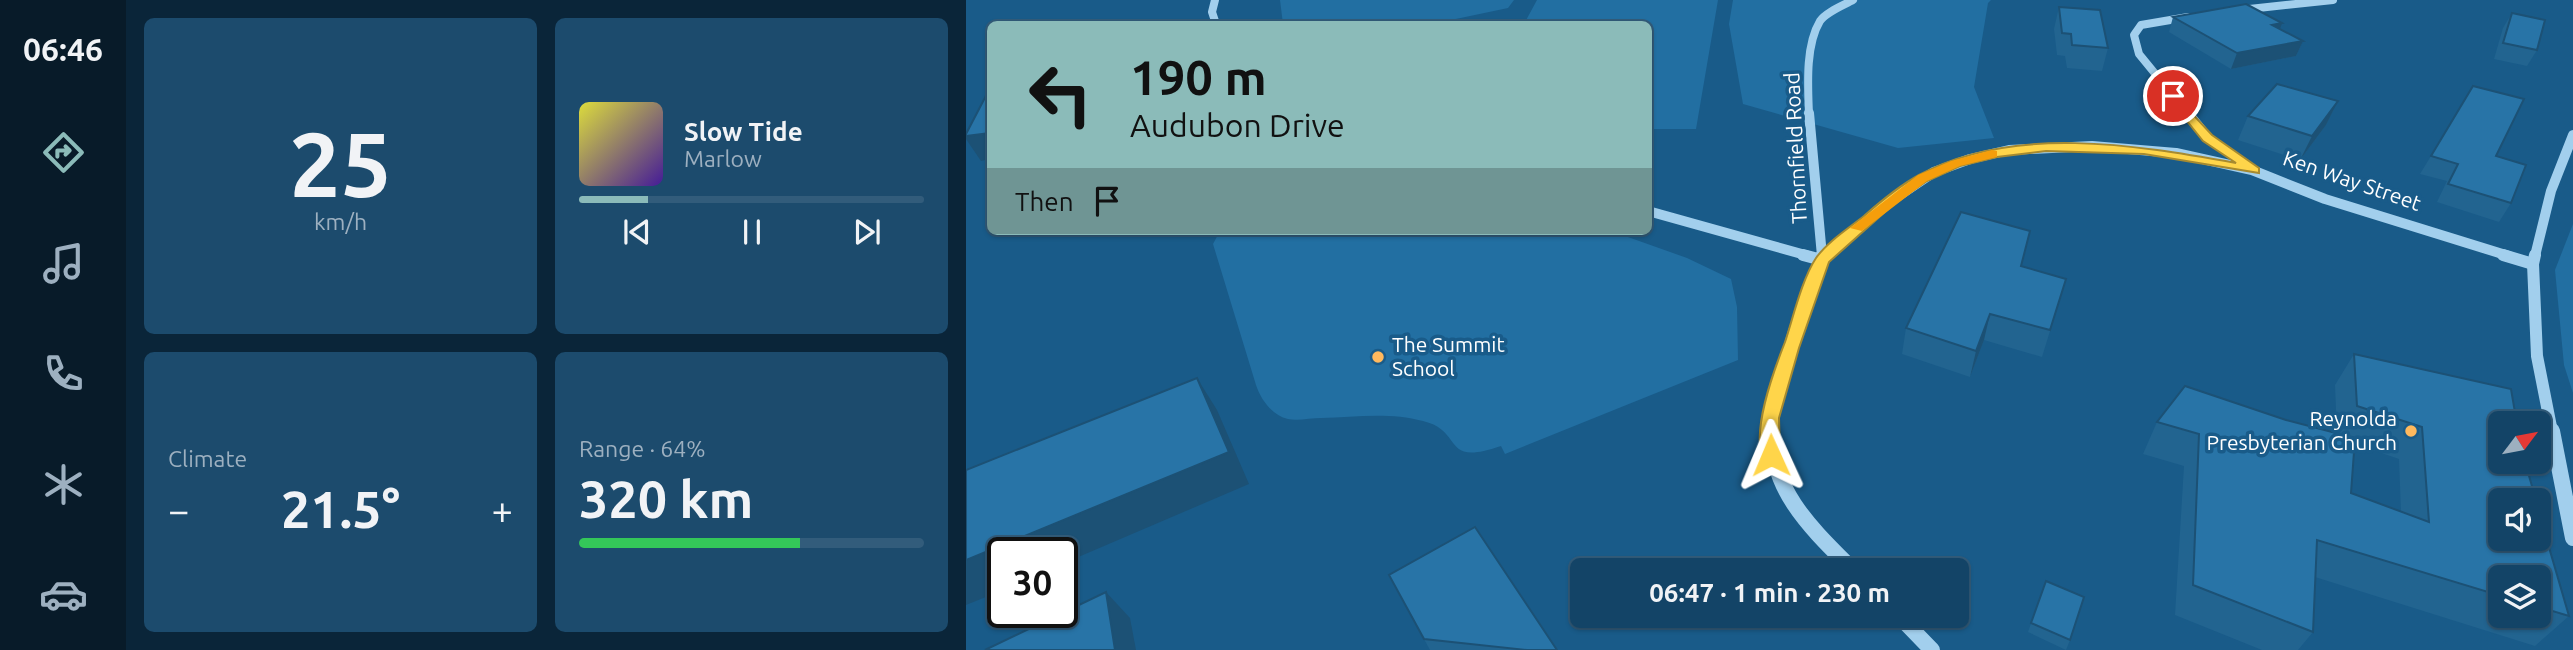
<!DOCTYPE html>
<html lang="en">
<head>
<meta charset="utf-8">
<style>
  :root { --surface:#134467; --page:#1c4b6d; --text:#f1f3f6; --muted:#9db0c0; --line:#325c7b; --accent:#8bbbb9 }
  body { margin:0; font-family:Ubuntu,sans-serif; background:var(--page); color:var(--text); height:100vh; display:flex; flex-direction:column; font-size:26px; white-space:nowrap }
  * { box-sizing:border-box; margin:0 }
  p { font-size:23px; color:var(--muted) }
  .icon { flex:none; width:38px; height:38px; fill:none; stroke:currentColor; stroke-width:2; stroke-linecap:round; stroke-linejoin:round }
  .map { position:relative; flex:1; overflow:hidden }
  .drawer { display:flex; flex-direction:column; gap:18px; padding:18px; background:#0a2539; width:840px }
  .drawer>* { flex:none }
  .top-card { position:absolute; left:21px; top:21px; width:665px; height:214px; border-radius:10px; box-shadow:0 2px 5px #0004,0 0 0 2px var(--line); background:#8bbbb9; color:#111; overflow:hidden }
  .needle { width:46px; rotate:58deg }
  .buttons { position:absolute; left:1522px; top:411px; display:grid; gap:14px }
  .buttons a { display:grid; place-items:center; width:63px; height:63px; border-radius:10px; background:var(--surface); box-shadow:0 2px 5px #0004,0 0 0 2px var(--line); font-size:35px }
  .speed { position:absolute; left:21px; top:537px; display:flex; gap:14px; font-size:35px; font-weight:700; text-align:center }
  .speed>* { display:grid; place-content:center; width:91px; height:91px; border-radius:50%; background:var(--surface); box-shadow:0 2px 5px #0004,0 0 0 2px var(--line); line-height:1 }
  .speed .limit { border:4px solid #111; border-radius:10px; background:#fff; color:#111 }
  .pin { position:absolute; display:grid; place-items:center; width:60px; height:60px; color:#fff; margin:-30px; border:4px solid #fff; border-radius:50%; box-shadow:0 2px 7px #0007 }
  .me { position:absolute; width:77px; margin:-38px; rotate:359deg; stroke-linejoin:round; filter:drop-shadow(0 0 5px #0008) }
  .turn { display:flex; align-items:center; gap:24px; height:147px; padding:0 28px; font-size:32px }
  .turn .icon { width:91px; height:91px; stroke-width:2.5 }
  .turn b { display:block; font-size:49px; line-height:60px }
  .then { display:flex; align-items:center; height:66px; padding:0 28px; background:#0003; gap:14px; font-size:26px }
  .big { font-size:52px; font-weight:700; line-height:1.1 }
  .drawer .widget { flex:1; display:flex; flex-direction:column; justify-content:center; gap:10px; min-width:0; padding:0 24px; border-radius:10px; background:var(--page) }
  .drawer .dial { align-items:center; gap:0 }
  .dial b { font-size:91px; line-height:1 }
  .song { display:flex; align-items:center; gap:21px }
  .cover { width:84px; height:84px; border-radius:10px; background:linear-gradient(135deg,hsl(60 70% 55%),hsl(260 70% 35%)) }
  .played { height:7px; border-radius:4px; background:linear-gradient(90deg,var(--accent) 20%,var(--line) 20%) }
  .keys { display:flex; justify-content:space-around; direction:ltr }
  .heat { display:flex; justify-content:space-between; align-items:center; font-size:38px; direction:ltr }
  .charge { height:10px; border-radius:5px; background:linear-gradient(90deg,#34c759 64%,var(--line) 0) }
  .drawer .tiles { flex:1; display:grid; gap:18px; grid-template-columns:repeat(2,1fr) }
  .trip { position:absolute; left:604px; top:558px; width:399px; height:70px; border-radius:10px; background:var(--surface); box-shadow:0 2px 5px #0004,0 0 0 2px var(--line); font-weight:700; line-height:70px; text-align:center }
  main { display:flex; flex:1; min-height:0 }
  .dock { display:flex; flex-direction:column; width:126px; justify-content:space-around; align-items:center; background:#081b29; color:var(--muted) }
  .dock .icon { width:49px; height:49px }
  .dock .on { color:var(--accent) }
  .dock b { font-size:32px; color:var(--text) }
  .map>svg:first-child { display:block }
  .green { fill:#226fa2 }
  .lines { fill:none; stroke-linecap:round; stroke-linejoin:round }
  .minor-far3 { stroke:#a2cfed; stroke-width:8 }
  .minor-far2 { stroke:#a2cfed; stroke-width:10 }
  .minor-far1 { stroke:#a2cfed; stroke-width:12 }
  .minor { stroke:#a2cfed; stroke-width:16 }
  .wall { fill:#226490; fill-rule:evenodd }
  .shaded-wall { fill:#1c5175 }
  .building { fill:#2874a7; stroke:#1c5175; stroke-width:2 }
  .route { fill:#ffd54a; stroke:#a68a30; stroke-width:2 }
  .slow { fill:#f59e0b }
  .poi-dot { fill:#ffb95e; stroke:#195b89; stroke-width:2.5 }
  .labels { text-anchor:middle; stroke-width:7; stroke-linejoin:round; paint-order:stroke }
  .street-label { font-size:21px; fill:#fff; stroke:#195b89 }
  .poi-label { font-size:21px; fill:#fff; stroke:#195b89; text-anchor:start }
</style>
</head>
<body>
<main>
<nav class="dock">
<b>06:46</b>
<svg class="icon on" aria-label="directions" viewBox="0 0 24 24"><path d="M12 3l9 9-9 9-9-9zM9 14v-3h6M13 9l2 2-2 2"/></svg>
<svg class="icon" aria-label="music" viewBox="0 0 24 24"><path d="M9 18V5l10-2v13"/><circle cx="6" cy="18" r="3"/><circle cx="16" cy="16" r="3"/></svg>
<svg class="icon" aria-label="phone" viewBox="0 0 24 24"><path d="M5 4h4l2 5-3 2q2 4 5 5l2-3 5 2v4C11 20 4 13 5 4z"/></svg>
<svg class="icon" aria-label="climate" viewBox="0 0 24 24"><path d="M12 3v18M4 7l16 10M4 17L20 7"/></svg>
<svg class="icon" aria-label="car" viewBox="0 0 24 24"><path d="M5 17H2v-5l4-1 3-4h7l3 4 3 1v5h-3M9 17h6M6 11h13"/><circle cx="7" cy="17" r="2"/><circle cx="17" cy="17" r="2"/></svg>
</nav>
<section class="drawer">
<div class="tiles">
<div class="widget dial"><b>25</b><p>km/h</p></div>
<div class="widget">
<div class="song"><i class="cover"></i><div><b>Slow Tide</b><p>Marlow</p></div></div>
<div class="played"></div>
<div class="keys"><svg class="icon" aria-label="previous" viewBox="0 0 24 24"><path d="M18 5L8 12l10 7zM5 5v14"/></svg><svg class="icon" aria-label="pause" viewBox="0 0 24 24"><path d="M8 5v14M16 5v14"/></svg><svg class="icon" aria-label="next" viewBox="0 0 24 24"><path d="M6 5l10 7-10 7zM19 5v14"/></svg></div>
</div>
<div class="widget"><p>Climate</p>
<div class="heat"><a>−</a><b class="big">21.5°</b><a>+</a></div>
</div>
<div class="widget"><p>Range · 64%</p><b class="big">320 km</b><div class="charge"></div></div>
</div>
</section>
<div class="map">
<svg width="1607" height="650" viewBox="0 0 1607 650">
  <rect width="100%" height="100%" fill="#195b89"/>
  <g class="green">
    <polygon points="314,0 548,0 542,8 466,24 317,24"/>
    <polygon points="571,0 752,0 730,129 683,129 682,24 558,24"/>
    <polygon points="767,0 1025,0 1022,3 1008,87 1028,138 932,148 777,104 763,24"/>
    <polygon points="1607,224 1607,393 1598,365 1589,270"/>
    <path d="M254,231H645L721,258L765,279L771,307L772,360L539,454L535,446C474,467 499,431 457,421C424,412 389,417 355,418C345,418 332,421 322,419C306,415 295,400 290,385L247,244Z"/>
  </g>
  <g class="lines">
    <g class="minor-far3">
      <polyline points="249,0 246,12 250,24"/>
      <polyline points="1274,10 1367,0"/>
      <polyline points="1222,17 1175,25 1168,35 1173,54 1223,115"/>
      <path d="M843,115C842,87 839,46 854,21C860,12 878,5 887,0"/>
    </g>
    <g class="minor-far2">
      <polyline points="843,113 856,256"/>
      <polyline points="1222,113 1242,138 1282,166"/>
      <polyline points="682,211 843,256"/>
      <polyline points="860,256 913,209 968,172 1004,159 1043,150 1126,146 1210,153 1286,170 1359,199 1543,256"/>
      <polyline points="1569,256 1585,191 1607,135"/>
    </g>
    <g class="minor-far1">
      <polyline points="837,255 856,260 856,255"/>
      <polyline points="1537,255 1567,264"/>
      <polyline points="1569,255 1567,264 1571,356 1586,432"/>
      <path d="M806,432C807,391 838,288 861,255"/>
    </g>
    <g class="minor">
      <path d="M806,431C804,491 847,530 887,570"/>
      <polyline points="1586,431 1607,538"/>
      <polyline points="933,616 966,650"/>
    </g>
  </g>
  <g class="wall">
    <polygon points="1093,7 1142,48 1136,71 1101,68 1099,56 1091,55 1088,29"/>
    <polygon points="1546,13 1571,50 1561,66 1528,59 1537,28"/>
    <polygon points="1207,17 1314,29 1337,41 1330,56 1265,69 1203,32"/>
    <polygon points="1372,101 1360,125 1334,160 1272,140 1282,116"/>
    <polygon points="1465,156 1530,156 1545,203 1533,222 1471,202 1481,181 1454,174"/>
    <polygon points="1056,266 1092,305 1076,357 1018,340 1004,377 936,354 940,328"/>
    <path d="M1388,354L1535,424L1603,616L1569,646L1349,577L1347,632L1332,650H1296L1209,615L1218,466L1177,454L1191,422L1320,420L1371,434L1369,385ZM1389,444L1433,459L1435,512L1385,493ZM1535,578H1573V616H1535Z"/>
    <polygon points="423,575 591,650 464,650"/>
    <polygon points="1080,581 1104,640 1100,650 1062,632"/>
  </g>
  <g class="shaded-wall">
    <polygon points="1316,23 1311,38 1306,25"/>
    <polygon points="1337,41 1330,56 1265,69 1271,53"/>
    <polygon points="1372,101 1360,125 1334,160 1346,136"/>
    <polygon points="24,133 24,159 15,161 0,139 0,136"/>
    <polygon points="1024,314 1018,340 1004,377 1010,351"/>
    <polygon points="231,378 251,410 283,484 96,564 96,553 37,553 37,590 0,605 0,560"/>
    <polygon points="140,592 164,618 170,650 149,650"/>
  </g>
  <g class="building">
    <polygon points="1280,4 1316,23 1306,25 1337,41 1271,53 1207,17"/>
    <polygon points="1093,7 1134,10 1142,48 1106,45 1105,34 1096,33"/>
    <polygon points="1546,13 1579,20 1571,50 1537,43"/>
    <polygon points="1311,84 1372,101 1346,136 1282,116"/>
    <polygon points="1507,86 1558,99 1530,156 1560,165 1545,203 1482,184 1492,164 1465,156"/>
    <polygon points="24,88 24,133 0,136 0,134"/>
    <polygon points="995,212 1064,231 1055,266 1100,279 1084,330 1024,314 1010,351 940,328"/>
    <polygon points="1388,354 1545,389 1551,424 1535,424 1535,462 1559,462 1570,500 1535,500 1535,539 1573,539 1573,513 1603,616 1573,607 1573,578 1535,578 1535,596 1351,540 1347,632 1227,585 1233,434 1191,422 1219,386 1320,420 1389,438 1385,493 1463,522 1456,427 1391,406"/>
    <polygon points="231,378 263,452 0,560 0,470"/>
    <polygon points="509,527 591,650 561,650 458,639 423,575"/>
    <polygon points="1080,581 1118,597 1104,640 1065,623"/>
    <polygon points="140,592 149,650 19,650"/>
  </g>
  <path class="route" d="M1207,93L1246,135L1293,168V173L1178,154L1080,151L1031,157L994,166L961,181L929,203L863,262L833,348L813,418L814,455L812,460H798C784,433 808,370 819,342C827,318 836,279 850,258C861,242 883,228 898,216C915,201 933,186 953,175C1048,124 1169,145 1270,163L1237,141L1201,96Z"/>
  <polygon class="slow" points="1026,150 1031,151 1031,157 994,166 961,181 896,231 884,228 952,175 985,161"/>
  <g class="poi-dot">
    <circle cx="412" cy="357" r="7"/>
    <circle cx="1445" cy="431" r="7"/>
  </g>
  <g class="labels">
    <g class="street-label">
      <text transform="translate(830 148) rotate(-93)" y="7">Thornfield Road</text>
      <text transform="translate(1386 181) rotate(19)" y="7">Ken Way Street</text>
    </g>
    <g class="poi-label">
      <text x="426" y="352">The Summit<tspan x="426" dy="24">School</tspan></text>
      <text x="1431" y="426" text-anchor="end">Reynolda<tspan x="1431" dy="24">Presbyterian Church</tspan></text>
    </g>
  </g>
</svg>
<div class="buttons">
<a><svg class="needle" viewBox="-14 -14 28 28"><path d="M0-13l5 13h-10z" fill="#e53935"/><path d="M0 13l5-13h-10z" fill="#9db0c0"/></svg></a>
<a><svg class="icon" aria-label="sound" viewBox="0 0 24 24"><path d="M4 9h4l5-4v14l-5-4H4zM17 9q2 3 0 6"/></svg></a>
<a><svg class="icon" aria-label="layers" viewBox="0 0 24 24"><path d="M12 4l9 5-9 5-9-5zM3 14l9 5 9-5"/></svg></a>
</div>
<div class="speed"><div class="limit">30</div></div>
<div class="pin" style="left:1207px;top:96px;background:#d93025"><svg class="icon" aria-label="arrive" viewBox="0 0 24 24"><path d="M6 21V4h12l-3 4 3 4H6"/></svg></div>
<svg class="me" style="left:805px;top:455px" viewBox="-20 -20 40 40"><path d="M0-17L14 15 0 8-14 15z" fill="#ffd54a" stroke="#fff" stroke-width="4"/></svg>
<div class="trip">06:47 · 1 min · 230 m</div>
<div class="top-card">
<div class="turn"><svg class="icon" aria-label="left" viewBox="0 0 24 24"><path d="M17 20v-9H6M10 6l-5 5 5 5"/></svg><div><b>190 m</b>Audubon Drive</div></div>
<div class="then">Then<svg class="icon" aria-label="arrive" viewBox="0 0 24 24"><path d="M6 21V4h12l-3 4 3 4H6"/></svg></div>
</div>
</div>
</main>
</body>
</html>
